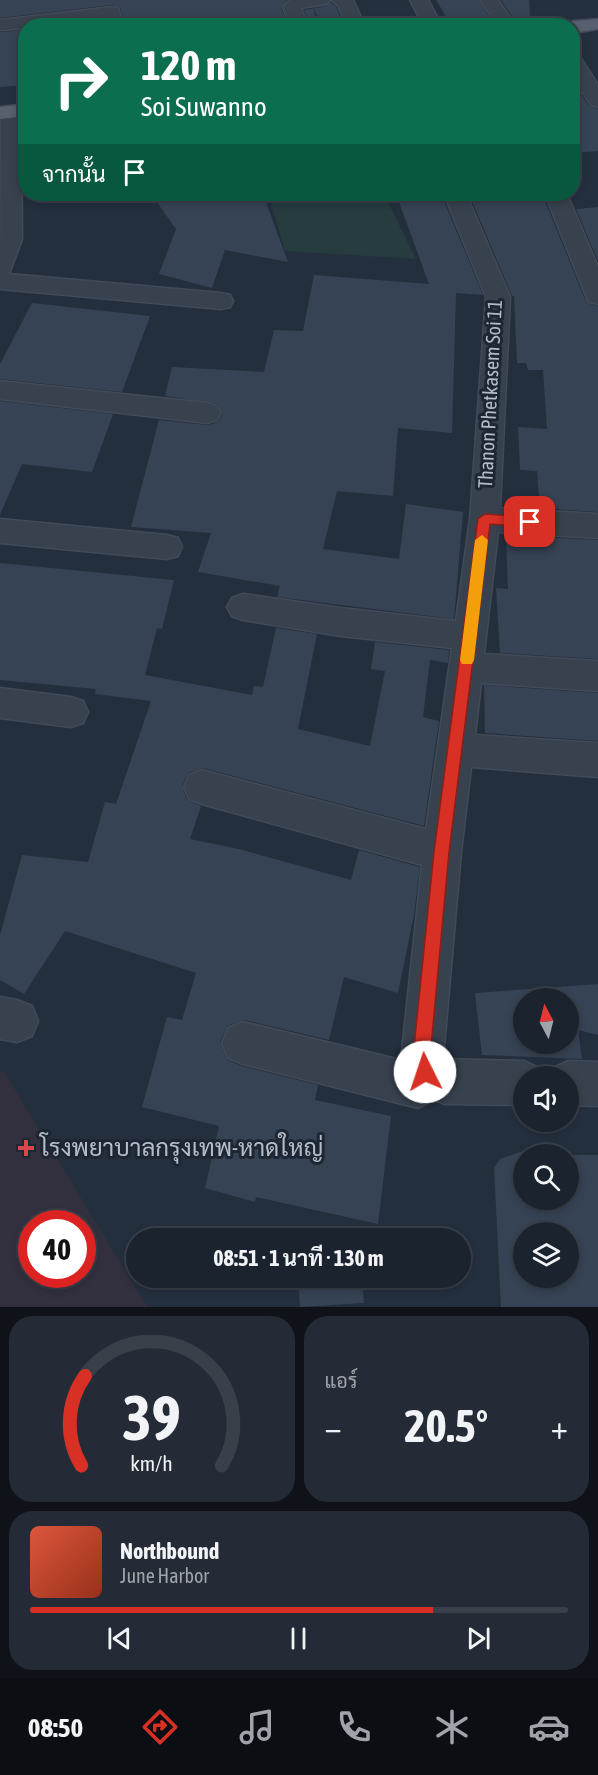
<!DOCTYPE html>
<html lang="th">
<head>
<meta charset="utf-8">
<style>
  :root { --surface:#1b232e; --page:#242b36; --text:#f1f3f6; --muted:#a0a4aa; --line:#39404a; --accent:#d93025 }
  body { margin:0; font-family:"Asap Condensed",Sarabun,sans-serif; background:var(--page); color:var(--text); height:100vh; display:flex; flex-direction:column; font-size:22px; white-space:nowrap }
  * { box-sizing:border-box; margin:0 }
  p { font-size:20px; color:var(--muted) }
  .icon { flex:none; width:33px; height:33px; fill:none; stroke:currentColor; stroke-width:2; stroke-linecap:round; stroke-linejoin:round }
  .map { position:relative; height:1307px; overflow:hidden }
  .panel { display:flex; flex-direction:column; gap:9px; padding:9px; background:#0f1319; flex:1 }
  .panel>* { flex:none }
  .hud { position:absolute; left:18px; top:18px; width:562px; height:183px; border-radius:24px; box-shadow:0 3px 9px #0003,0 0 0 2px var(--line); background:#0b6e4f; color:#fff; overflow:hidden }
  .needle { width:39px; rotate:353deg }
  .controls { position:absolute; left:513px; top:988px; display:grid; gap:12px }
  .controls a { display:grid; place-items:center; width:66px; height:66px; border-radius:50%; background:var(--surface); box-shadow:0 3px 9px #0003,0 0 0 2px var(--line); font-size:30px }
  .speed { position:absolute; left:18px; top:1210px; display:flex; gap:12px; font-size:30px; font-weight:700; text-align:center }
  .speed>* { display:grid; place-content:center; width:78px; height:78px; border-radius:50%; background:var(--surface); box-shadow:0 3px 9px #0003,0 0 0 2px var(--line); line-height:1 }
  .speed .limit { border:9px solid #d22; background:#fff; color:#111 }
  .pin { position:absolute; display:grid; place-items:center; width:51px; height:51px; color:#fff; margin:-26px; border-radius:12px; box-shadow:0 3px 9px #0006 }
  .me { position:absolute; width:66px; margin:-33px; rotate:356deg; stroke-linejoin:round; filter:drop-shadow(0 0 4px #0008) }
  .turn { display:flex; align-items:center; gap:21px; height:126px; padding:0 24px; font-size:27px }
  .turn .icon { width:78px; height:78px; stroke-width:2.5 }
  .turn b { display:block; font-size:42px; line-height:51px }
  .then { display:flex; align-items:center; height:57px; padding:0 24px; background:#0003; gap:12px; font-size:22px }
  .big { font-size:45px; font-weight:700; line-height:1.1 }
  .panel .card { flex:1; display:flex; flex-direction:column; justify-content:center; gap:9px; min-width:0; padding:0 21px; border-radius:24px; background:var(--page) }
  .panel .dial { align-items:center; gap:0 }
  .dial svg { height:156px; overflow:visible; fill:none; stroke:var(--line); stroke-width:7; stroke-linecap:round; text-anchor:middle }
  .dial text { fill:var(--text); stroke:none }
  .song { display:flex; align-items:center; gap:18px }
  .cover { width:72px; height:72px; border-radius:9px; background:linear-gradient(135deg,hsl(10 70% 55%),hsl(10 70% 35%)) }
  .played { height:6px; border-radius:3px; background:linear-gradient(90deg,var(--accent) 75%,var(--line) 75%) }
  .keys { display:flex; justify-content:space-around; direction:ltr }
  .heat { display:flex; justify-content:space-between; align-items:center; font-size:33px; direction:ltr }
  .panel .tiles { flex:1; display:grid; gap:9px; grid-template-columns:1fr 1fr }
  .card:last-child { grid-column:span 2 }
  .trip { position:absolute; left:126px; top:1228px; width:345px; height:60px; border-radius:30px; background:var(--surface); box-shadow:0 3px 9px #0003,0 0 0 2px var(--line); font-weight:700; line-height:60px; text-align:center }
  .menu { display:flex; height:96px; justify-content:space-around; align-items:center; background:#0b0e12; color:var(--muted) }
  .menu .icon { width:42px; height:42px }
  .menu .current { color:var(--accent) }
  .menu b { font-size:27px; color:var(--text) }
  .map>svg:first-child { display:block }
  .medical { fill:#32303f; fill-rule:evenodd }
  .green { fill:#263c3f }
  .building { fill:#364354; fill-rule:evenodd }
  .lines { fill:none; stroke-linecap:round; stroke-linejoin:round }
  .minor-casing { stroke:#414a57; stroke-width:3 }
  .major-casing { stroke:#414a57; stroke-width:3 }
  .minor { fill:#38414e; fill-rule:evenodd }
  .major { fill:#56606e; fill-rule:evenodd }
  .route { fill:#d93025; stroke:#8d1f18; stroke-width:1.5 }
  .slow { fill:#f59e0b }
  .health-dot { fill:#e0444e; stroke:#1d2633; stroke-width:2 }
  .labels { text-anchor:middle; stroke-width:6; stroke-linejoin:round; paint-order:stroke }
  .street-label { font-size:20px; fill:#b4bcc9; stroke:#1d2633 }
  .near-poi-label { font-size:24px; fill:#b4bcc9; stroke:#1d2633; text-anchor:start }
</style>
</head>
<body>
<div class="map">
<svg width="598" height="1307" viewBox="0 0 598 1307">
  <rect width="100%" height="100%" fill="#242f3e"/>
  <path class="medical" d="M0,1072L5,1073L147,1307H0ZM32,1224H82V1275H32Z"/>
  <polygon class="green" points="268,194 384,194 416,259 285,251"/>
  <g class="building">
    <polygon points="0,0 287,0 281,8 286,20 237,26 126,26 120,7 112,5 0,18"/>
    <polygon points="436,0 478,0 492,21 452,26"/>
    <polygon points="501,0 529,0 530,17 514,19"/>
    <polygon points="331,2 336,7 344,26 321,26 314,8 315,17 307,18 304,10 327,6"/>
    <polygon points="26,30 26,85 0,87 0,32"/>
    <polygon points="573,81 589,106 598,109 598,151 573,153"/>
    <polygon points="151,194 263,194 288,262 225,250 212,288 159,274 176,229"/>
    <polygon points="396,194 434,194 437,201 444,201 483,295 456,293 452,433 398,428 393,496 337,491 323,549 399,559 406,504 463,512 454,619 277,597 280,586 198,572 211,533 131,527 159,420 208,425 218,422 223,414 218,404 165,396 172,367 264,372 274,330 303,331 314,275 429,284"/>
    <polygon points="543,196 584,297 589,304 598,306 598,512 540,508 537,471 520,470 518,427 547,429 543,370 528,370 526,363 517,363 514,296 512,296 471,199"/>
    <polygon points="598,207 598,261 576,209"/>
    <polygon points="32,303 150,316 122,392 0,379 0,364"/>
    <polygon points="0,401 113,414 92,472 22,464 0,515"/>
    <polygon points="506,537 542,541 542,537 598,540 598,659 500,653 496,588 508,589"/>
    <polygon points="0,563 174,580 162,629 157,628 145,675 252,695 254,686 263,687 276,628 317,634 298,729 370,746 385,671 371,669 375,642 449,650 448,663 430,660 423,717 439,721 424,826 203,768 188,773 182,786 187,800 201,806 190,839 239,849 351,880 359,850 420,867 414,915 398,993 344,977 329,1040 244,1020 227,1026 220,1042 227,1060 242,1066 318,1085 315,1100 391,1116 378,1224 256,1197 255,1202 205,1188 219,1126 142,1107 167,1017 182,1020 196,973 65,931 24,994 0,980 0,935 22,855 88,862 105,802 116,804 151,701 95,694 96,689 0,680"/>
    <polygon points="484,685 598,693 598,741 485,733"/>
    <path d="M598,984V1035L578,1030L582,1059L482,1055L475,993ZM524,999H568V1044H524Z"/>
    <path d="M523,1151L566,1155H524V1200H568V1155H598V1307H501L494,1168L500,1159ZM524,1233H568V1278H524Z"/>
    <polygon points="298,1278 362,1278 364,1303 300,1307"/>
  </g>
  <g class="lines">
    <g class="minor-casing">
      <g id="minor">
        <polygon points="290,0 330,0 327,4 301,8 308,26 290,26 283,7"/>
        <polygon points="332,0 353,0 365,26 347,26 338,6"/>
        <polygon points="410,0 428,0 442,26 424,26"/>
        <polygon points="480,0 498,0 516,26 498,26"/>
        <polygon points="112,7 118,8 124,26 106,26 104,18 26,26 26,28 0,30 0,20"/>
        <polygon points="573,55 580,57 598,85 598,107 591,105 573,77"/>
        <polygon points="11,106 18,108 21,112 22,239 9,274 221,293 230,295 233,301 230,307 221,309 0,289 1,112 4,108"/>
        <polygon points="444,194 466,194 510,297 500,508 598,514 598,538 498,532 484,654 598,661 598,691 481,683 475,735 598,743 598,777 471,767 461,852 443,1059 524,1061 539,1068 543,1077 524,1077 524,1105 445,1104 434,1100 418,1108 243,1064 228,1058 222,1043 228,1028 243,1022 401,1060 422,865 202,804 189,799 184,787 189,775 202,770 426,829 452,648 341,636 243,620 232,616 227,607 232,598 243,594 341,608 456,621 470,519 486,297"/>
        <polygon points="545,194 567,194 598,267 598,304 589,302 586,296"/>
        <polygon points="0,381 207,403 217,406 221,413 217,420 207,423 0,399"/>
        <polygon points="0,519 167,535 178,538 182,547 178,556 167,559 0,543"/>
        <polygon points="0,688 71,697 83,701 88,712 83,723 71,727 0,718"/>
        <polygon points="0,997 17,1000 32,1006 38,1021 32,1036 17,1042 0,1039"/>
        <polygon points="568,1061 598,1062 598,1106 568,1105 568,1077 549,1077 553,1068"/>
      </g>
    </g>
    <g class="major-casing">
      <g id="major">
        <polygon points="598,19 598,29 573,33 573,26 565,26 573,21"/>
        <polygon points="26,104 26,116 0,119 0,107"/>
      </g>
    </g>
    <use href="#minor" class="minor"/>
    <use href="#major" class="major"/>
  </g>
  <polygon class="route" points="485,514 530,517 536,522 530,527 490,524 449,852 431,1047 434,1072 431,1078 425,1081 418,1078 414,1047 434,852 478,519"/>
  <polygon class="slow" points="482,535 488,540 474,660 472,664 462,664 460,660 475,540"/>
  <path class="health-dot" d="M23 1139h6v6h6v6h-6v6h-6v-6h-6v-6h6z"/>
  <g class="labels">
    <g class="street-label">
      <text transform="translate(490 394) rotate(-87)" y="7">Thanon Phetkasem Soi 11</text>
    </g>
    <g class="near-poi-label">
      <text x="40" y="1156">โรงพยาบาลกรุงเทพ-หาดใหญ่</text>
    </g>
  </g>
</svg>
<div class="controls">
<a><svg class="needle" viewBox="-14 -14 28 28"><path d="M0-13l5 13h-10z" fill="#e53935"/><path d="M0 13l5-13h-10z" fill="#a0a4aa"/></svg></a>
<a><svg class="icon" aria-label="sound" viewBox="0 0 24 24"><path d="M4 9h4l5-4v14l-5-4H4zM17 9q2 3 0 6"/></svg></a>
<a><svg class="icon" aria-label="search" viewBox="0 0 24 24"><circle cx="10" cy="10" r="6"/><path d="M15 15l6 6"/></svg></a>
<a><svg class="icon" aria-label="layers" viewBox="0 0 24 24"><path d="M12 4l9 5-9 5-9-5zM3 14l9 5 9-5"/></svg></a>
</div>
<div class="speed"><div class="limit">40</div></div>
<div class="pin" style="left:530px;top:522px;background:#d93025"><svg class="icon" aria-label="arrive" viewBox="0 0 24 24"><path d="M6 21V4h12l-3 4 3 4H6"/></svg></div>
<svg class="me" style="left:425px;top:1072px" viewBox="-20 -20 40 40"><circle r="19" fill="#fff"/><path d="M0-13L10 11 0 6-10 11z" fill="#d93025"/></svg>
<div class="trip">08:51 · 1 นาที · 130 m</div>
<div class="hud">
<div class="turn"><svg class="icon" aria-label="right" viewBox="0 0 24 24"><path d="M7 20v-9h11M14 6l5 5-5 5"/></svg><div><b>120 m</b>Soi Suwanno</div></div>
<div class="then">จากนั้น<svg class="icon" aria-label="arrive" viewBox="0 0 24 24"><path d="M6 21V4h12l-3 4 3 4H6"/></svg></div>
</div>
</div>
<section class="panel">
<div class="tiles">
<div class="card dial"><svg viewBox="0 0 100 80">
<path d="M14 69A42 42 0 1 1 86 69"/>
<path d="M14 69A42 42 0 0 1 16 23" stroke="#d93025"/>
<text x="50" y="56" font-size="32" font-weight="700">39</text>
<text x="50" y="72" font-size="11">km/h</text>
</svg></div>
<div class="card"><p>แอร์</p>
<div class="heat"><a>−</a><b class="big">20.5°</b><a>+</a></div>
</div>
<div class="card">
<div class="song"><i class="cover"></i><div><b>Northbound</b><p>June Harbor</p></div></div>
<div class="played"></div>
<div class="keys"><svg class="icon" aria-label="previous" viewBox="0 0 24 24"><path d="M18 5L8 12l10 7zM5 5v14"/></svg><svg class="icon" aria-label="pause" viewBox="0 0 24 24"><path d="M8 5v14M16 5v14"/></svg><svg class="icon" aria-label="next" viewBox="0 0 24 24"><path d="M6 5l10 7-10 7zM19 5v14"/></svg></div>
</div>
</div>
</section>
<nav class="menu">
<b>08:50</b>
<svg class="icon current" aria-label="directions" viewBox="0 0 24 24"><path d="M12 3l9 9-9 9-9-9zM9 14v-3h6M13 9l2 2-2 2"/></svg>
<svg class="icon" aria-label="music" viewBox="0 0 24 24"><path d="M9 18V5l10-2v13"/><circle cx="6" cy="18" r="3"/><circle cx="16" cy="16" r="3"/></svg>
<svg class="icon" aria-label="phone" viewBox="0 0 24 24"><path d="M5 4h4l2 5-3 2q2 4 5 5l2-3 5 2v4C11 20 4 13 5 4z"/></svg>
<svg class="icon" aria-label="climate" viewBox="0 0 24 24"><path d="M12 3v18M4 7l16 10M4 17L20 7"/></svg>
<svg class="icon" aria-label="car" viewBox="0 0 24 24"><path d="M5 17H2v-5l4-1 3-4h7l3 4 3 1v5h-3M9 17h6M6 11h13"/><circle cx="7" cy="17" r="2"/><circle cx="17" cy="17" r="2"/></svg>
</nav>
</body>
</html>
